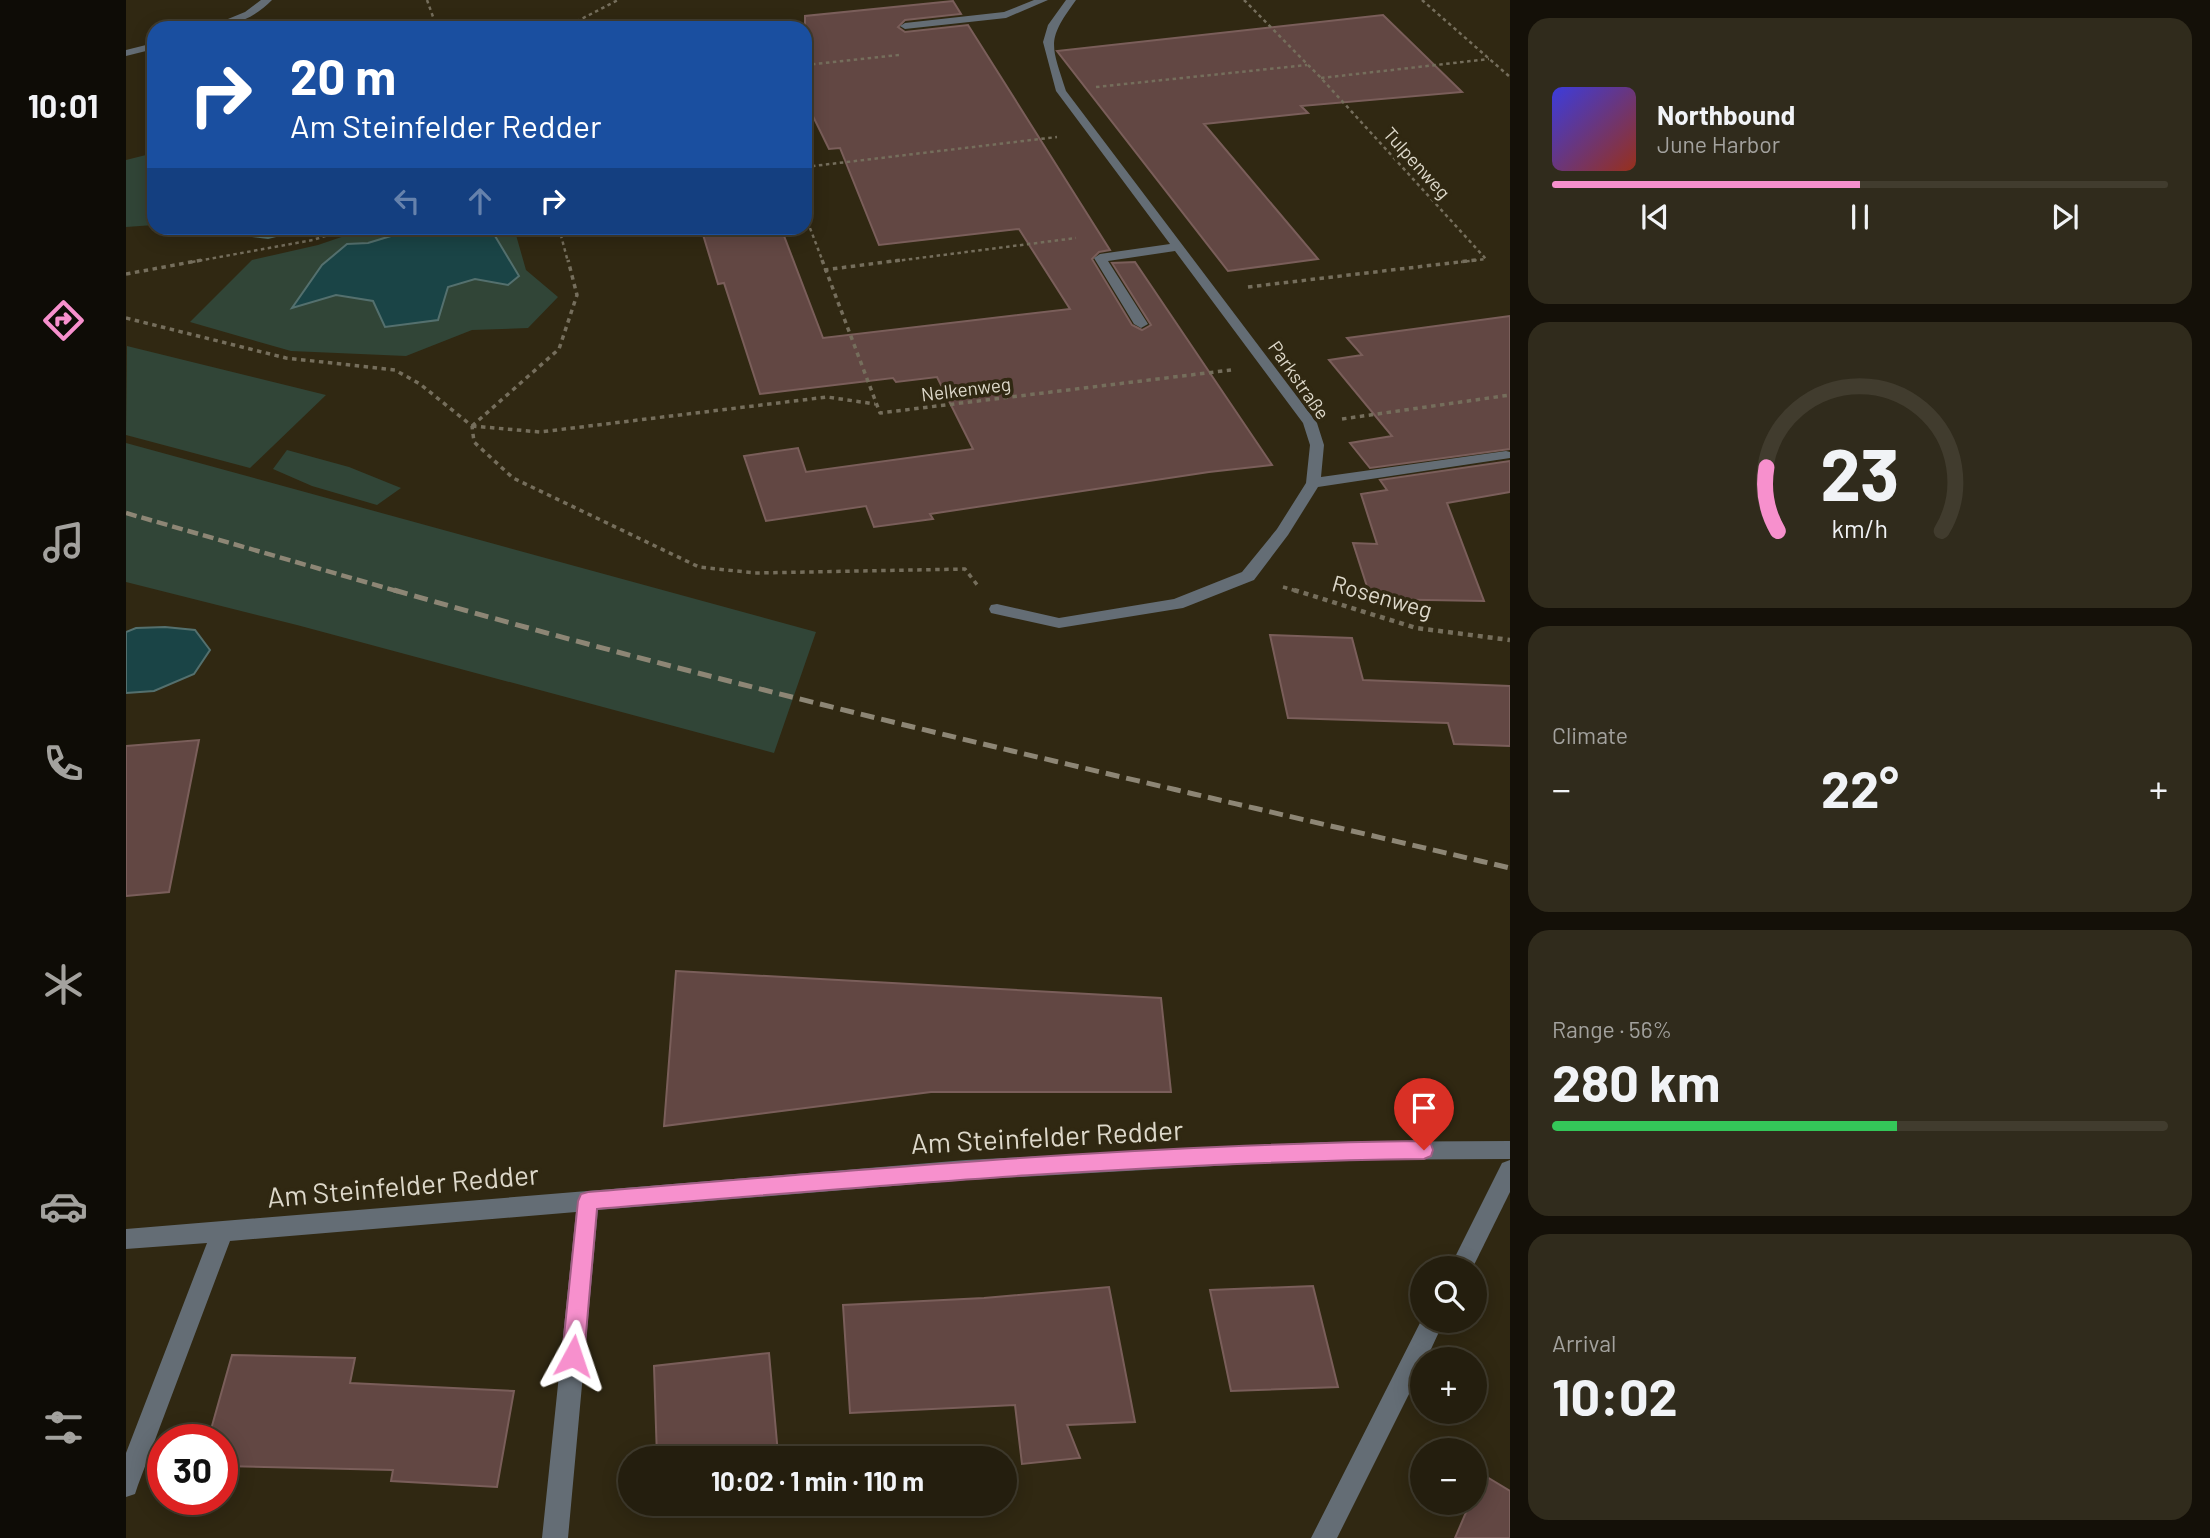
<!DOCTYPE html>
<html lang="en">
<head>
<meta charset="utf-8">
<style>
  :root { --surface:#241e0e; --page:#302b1c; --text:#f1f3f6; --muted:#a3a29e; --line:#413c2e; --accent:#f790cd }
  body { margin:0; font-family:Barlow,sans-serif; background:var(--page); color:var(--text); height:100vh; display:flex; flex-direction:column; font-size:26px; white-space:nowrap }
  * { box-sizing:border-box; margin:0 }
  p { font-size:23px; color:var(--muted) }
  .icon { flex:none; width:38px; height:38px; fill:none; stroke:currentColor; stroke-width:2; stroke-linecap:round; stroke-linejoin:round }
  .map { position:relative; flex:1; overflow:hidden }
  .sheet { display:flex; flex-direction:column; gap:18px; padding:18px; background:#141008; width:700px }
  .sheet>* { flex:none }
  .top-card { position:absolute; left:21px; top:21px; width:665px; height:214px; border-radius:21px; box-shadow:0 4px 18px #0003,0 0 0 2px var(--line); background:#1a4fa0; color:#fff; overflow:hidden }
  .tools { position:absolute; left:1284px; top:1256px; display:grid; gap:14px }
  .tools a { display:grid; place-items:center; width:77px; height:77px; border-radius:50%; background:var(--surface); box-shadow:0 4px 18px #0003,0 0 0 2px var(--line); font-size:35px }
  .speed { position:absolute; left:21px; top:1424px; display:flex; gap:14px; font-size:35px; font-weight:700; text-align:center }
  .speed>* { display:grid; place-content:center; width:91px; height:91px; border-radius:50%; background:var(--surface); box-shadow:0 4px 18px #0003,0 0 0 2px var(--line); line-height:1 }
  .speed .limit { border:10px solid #d22; background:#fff; color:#111 }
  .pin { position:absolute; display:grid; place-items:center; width:60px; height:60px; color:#fff; margin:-72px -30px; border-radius:50% 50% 50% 0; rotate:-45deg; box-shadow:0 0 7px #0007 }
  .pin .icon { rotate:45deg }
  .me { position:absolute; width:77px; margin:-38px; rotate:5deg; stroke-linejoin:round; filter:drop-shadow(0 0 5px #0008) }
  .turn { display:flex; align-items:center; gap:24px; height:147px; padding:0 28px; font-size:32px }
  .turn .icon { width:91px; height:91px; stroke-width:2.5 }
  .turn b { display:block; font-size:49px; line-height:60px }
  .lanes { display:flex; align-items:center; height:66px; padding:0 28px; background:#0003; justify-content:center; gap:35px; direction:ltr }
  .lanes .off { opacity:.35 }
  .big { font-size:52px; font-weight:700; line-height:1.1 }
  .sheet .tile { flex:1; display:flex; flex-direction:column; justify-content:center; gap:10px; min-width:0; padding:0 24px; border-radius:21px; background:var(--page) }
  .sheet .dial { align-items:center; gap:0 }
  .dial svg { height:182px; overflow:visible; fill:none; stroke:var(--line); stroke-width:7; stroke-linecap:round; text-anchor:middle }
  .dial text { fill:var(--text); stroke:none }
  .song { display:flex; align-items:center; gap:21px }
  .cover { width:84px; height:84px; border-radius:10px; background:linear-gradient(135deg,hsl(240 70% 55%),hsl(10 70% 35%)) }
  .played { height:7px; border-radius:4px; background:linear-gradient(90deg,var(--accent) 50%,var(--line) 50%) }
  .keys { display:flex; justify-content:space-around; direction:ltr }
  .heat { display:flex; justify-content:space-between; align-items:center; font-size:38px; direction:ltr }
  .charge { height:10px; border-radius:5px; background:linear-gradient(90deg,#34c759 56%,var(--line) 0) }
  .trip { position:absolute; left:492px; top:1446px; width:399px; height:70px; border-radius:35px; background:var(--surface); box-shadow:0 4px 18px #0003,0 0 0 2px var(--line); font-weight:700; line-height:70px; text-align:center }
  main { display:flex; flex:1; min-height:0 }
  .tab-bar { display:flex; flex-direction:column; width:126px; justify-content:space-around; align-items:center; background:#0e0c06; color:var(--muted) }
  .tab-bar .icon { width:49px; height:49px }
  .tab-bar .selected { color:var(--accent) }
  .tab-bar b { font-size:32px; color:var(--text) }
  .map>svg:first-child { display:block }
  .green { fill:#314537 }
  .water { fill:#1a4446; stroke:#54706e; stroke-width:2 }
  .building { fill:#624743; stroke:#7a5e5a; stroke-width:2 }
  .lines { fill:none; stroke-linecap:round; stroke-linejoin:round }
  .path-far2 { stroke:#756e5c; stroke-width:2.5; stroke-dasharray:3.5 3.5; stroke-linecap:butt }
  .path-far1 { stroke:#756e5c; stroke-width:3.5; stroke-dasharray:4.5 4.5; stroke-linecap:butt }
  .path { stroke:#756e5c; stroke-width:4.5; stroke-dasharray:5 5; stroke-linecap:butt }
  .minor { fill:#646d75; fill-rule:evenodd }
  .rail-far1 { stroke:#8d8675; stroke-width:4.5; stroke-dasharray:11 5; stroke-linecap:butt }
  .rail { stroke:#8d8675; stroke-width:5; stroke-dasharray:14 7; stroke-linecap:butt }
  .route { fill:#f790cd; stroke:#a15e85; stroke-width:2 }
  .labels { text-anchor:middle; stroke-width:7; stroke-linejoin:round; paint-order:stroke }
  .far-street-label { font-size:19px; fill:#ddd8ca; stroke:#302812 }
  .street-label { font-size:23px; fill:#ddd8ca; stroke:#302812 }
  .near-street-label { font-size:28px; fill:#ddd8ca; stroke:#302812 }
</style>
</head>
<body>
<main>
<nav class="tab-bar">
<b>10:01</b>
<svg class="icon selected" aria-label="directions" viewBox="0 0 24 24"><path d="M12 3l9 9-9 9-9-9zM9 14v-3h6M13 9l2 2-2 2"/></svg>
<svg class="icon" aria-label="music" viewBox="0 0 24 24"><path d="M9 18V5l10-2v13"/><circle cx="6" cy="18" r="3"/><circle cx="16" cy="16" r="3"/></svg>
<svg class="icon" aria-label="phone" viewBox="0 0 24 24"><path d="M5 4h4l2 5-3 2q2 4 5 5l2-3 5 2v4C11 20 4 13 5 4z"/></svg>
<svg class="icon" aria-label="climate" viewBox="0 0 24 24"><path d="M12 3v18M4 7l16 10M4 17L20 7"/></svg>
<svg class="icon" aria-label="car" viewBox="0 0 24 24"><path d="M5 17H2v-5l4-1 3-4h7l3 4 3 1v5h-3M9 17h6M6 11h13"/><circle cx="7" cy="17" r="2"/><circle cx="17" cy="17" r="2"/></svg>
<svg class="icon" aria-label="filters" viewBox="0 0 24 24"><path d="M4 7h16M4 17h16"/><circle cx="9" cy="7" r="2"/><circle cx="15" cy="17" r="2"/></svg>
</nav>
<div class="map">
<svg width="1384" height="1538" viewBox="0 0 1384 1538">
  <rect width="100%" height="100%" fill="#302812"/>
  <g class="green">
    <polygon points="28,153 28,225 0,227 0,160"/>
    <path d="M242,228H284C267,241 241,243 221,244L167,307L210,295L247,301L349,279L382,285L393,277L366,231V228H388L400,270L432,297L402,328L346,330L280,356L165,351L64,322L126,260L192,245Z"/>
    <polygon points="1,346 200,395 124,468 0,435"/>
    <polygon points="0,443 690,632 648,753 171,625 0,582"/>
    <polygon points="161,450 223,467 275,488 251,505 186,486 147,469"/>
  </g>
  <g class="water">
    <polygon points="62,228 182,228 142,238"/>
    <polygon points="284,228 366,228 366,231 393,276 382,285 349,279 322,287 312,320 259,327 247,301 210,295 166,308 196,265 221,244 242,243 278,232"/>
    <polygon points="39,627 69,630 84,650 68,674 28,691 0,693 0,632 10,628"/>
  </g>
  <g class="building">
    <polygon points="827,1 835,14 779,20 772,27 779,32 842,25 984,250 973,252 966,259 1006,325 1016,330 1025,325 986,263 1009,262 1146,465 1083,472 804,514 807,519 748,527 740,506 640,521 618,456 672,448 680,472 847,449 811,377 770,382 767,378 634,394 598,283 592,284 575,228 655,228 697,338 944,309 893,229 753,245 714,148 703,149 679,100 679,16"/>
    <polygon points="1257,15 1336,92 1175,106 1182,113 1078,124 1192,259 1102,271 931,51"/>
    <polygon points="1384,316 1384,449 1244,468 1224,443 1266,436 1203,360 1236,355 1221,338"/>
    <polygon points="1384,461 1384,492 1321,503 1358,601 1245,599 1227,543 1251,544 1235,494 1261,490 1254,480"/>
    <polygon points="1144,635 1226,638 1237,680 1384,686 1384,746 1328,744 1322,723 1162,718"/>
    <polygon points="73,740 43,892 0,896 0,746"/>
    <polygon points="550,971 1035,998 1045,1092 805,1092 538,1126"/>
    <polygon points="1187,1286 1212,1387 1105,1391 1084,1290"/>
    <polygon points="983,1287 1009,1422 941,1425 954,1458 896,1464 889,1405 724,1413 717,1305 858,1298"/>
    <polygon points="643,1353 652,1454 619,1458 531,1458 528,1366"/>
    <polygon points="106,1355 229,1358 224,1383 388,1391 371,1487 265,1481 267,1470 96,1466 96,1440 82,1440"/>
    <polygon points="1356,1474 1384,1491 1384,1538 1329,1538 1344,1503 1349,1503 1349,1490"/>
  </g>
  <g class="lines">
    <g class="path-far2">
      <polyline points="301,0 311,28"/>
      <polyline points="1118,0 1195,78 1360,259 1335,262"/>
      <polyline points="1296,0 1384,77"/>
      <polyline points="438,28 492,0"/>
      <polyline points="679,65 773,55"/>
      <polyline points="1195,78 1363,59"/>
      <polyline points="970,87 1181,65"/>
      <polyline points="679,167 931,137"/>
      <polyline points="679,215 697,262"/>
      <polyline points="433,228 442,262"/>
      <polyline points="66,262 187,240 223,228"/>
      <polyline points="762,262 950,238"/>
    </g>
    <g class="path-far1">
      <polyline points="696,260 754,413 1105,370"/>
      <polyline points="698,270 775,260"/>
      <polyline points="0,274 76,260"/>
      <polyline points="1122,287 1350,260"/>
      <polyline points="0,318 160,358 269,370 294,384 346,426 348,442 387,478 573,567 629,573 839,569 852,586"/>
      <polyline points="1216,419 1384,395"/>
      <polyline points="346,426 414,432 701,397 749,404"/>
      <polyline points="346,426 433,349 451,295 442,260"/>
      <polyline points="1157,587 1174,592"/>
    </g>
    <polyline class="path" points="1168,590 1290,628 1384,640"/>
    <g class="minor">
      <path d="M135,0H146C129,18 104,28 80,28L119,12Z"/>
      <polygon points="908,0 922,0 880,18 779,29 774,26 779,23 878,12"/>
      <path d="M940,0H950C920,41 925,44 940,91L1191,423L1198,445L1195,477L1380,451L1384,452V458L1192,487L1162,535L1128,580L1057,608L933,628L865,613L863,609L865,605L871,604L933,618L1048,599L1116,572L1151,529L1180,483L1184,445L1177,423L1049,251L982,261L1022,324L1015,328L1008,324L968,258L974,254L1044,244L930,91L917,42L922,25Z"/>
      <polygon points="28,43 28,49 0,56 0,50"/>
      <polygon points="1384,1141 1384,1159 1196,1160 840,1180 472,1210 442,1538 416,1538 450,1212 104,1241 12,1485 9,1494 0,1497 0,1453 81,1243 0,1249 0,1229 840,1160 1196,1142"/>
      <polygon points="1384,1160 1384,1192 1346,1269 1323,1269 1376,1163"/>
      <polygon points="1297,1317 1297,1321 1318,1321 1300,1360 1297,1360 1297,1366 1211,1538 1185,1538"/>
    </g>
    <polyline class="rail-far1" points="0,513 274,592"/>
    <path class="rail" d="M268,590C637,697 1011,780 1384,868"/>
  </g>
  <path class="route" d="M1298,1141L1305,1144L1307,1150L1305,1156L1298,1159C1022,1162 746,1186 471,1209L458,1356L454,1364L447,1367L439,1364L436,1356L452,1201L455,1194L462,1192C740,1169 1019,1144 1298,1141Z"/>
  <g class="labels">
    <g class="far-street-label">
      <text transform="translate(1291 163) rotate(48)" y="7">Tulpenweg</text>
      <text transform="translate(1173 380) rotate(55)" y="7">Parkstraße</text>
      <text transform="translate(840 389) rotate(-7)" y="7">Nelkenweg</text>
    </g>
    <g class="street-label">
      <text transform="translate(1256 597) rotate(16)" y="8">Rosenweg</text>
    </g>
    <g class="near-street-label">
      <text transform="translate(921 1137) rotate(-3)" y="10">Am Steinfelder Redder</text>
      <text transform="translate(277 1186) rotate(-5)" y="10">Am Steinfelder Redder</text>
    </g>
  </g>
</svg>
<div class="tools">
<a><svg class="icon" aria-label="search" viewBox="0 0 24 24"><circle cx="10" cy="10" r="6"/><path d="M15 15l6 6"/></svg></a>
<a>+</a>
<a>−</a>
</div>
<div class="speed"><div class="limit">30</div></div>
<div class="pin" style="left:1298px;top:1150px;background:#d93025"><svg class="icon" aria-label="arrive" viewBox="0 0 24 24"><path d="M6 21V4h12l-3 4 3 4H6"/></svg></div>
<svg class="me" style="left:447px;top:1356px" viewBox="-20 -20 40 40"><path d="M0-17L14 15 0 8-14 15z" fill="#f790cd" stroke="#fff" stroke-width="4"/></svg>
<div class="trip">10:02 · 1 min · 110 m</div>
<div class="top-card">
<div class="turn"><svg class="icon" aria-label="right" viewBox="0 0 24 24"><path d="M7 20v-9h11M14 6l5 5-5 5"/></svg><div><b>20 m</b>Am Steinfelder Redder</div></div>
<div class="lanes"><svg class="icon off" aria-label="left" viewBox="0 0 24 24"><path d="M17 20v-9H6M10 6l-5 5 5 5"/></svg><svg class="icon off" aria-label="ahead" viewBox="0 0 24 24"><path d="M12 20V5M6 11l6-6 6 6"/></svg><svg class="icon" aria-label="right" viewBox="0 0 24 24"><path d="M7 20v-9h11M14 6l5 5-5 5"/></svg></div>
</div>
</div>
<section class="sheet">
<div class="tile">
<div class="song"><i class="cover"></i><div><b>Northbound</b><p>June Harbor</p></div></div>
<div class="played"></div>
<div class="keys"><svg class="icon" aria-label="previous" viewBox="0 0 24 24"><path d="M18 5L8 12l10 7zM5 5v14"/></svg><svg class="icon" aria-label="pause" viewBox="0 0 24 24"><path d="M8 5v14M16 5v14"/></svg><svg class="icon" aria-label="next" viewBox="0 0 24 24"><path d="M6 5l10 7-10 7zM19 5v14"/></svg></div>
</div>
<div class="tile dial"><svg viewBox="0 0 100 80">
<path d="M14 69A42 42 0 1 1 86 69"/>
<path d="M14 69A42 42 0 0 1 9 41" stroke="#f790cd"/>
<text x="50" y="56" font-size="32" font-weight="700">23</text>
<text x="50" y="72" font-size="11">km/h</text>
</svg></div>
<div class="tile"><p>Climate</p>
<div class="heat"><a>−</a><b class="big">22°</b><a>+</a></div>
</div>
<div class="tile"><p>Range · 56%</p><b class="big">280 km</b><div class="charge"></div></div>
<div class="tile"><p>Arrival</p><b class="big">10:02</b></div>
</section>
</main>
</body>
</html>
